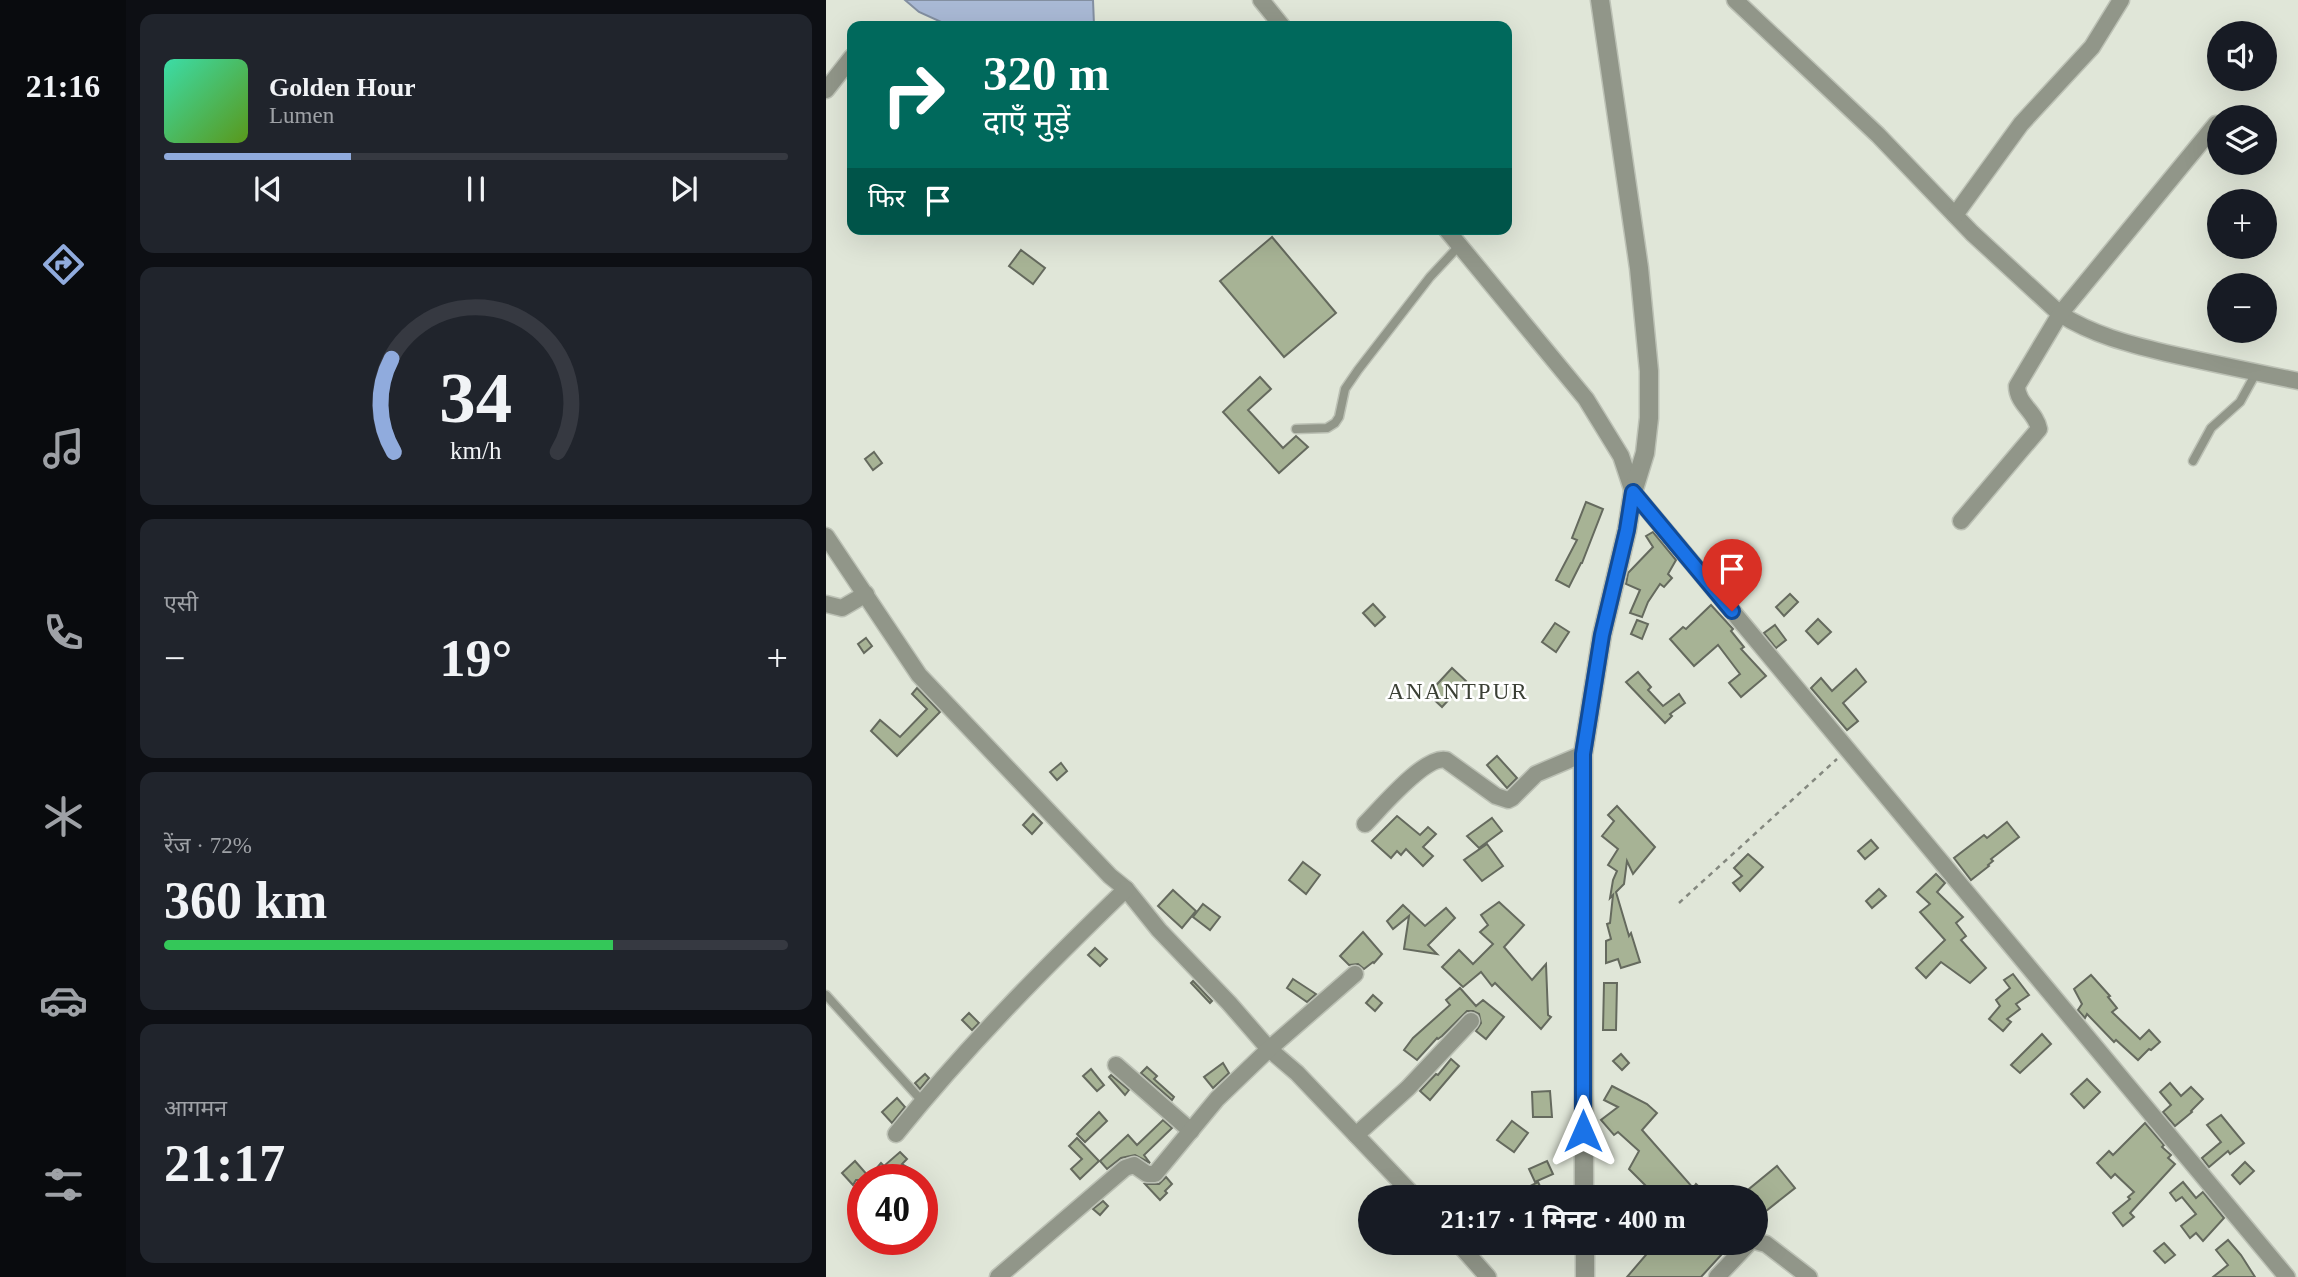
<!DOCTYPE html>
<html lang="hi">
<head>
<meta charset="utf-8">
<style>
  :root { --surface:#171b24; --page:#20242c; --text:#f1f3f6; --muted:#9ea1a6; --line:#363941; --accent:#90abdd }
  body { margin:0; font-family:"Times New Roman","Noto Sans Devanagari",serif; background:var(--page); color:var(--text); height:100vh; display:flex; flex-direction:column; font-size:26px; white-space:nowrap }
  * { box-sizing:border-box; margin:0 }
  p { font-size:23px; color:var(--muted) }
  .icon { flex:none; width:38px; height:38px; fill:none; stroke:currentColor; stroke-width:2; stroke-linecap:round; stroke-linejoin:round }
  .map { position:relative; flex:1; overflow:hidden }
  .panel { display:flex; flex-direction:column; gap:14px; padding:14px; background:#0d0f14; width:700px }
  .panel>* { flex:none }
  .banner { position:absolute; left:21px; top:21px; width:665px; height:214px; border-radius:14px; box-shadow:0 7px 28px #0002; background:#00695c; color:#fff; overflow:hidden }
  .controls { position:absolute; left:1381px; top:21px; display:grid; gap:14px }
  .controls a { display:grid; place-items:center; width:70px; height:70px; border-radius:50%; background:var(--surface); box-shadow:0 7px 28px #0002; font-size:35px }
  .speed { position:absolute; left:21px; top:1164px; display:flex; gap:14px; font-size:35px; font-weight:700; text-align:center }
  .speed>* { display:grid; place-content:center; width:91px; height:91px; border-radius:50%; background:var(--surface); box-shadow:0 7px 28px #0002; line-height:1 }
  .speed .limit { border:10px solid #d22; background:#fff; color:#111 }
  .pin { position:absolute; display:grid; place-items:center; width:60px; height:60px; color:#fff; margin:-72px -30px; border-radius:50% 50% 50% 0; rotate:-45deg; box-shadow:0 0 7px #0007 }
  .pin .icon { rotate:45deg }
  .me { position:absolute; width:77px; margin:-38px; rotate:0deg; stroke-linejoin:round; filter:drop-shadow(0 0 5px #0008) }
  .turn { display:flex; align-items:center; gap:24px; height:147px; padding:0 21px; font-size:32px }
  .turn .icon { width:91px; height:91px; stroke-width:2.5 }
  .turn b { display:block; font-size:49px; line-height:60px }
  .then { display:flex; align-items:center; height:66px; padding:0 21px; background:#0003; gap:14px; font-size:26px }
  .big { font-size:52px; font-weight:700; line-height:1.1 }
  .panel .card { flex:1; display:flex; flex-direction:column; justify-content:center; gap:10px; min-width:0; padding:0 24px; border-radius:14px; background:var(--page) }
  .panel .dial { align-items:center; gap:0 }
  .dial svg { height:182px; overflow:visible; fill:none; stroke:var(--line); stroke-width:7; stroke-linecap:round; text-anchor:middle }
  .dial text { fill:var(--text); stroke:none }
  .song { display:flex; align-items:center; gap:21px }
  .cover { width:84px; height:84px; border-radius:10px; background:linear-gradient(135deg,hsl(160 70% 55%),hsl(90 70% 35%)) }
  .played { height:7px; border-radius:4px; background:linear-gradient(90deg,var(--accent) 30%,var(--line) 30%) }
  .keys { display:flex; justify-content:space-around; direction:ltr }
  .heat { display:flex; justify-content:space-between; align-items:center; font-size:38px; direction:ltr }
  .charge { height:10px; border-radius:5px; background:linear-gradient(90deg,#34c759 72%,var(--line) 0) }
  .trip { position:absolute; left:532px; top:1185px; width:410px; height:70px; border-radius:35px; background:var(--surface); box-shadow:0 7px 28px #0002; font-weight:700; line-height:70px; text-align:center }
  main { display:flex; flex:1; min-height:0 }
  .menu { display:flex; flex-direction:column; width:126px; justify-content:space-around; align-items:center; background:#090b0e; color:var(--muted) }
  .menu .icon { width:49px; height:49px }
  .menu .active { color:var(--accent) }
  .menu b { font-size:32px; color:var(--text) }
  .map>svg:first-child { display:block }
  .water { fill:#a9b9d5; stroke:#838fa1; stroke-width:2 }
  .building { fill:#a7b395; stroke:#656a5e; stroke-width:2 }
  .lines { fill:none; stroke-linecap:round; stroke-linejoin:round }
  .service-casing { stroke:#bcc1b5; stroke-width:11 }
  .minor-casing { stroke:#bcc1b5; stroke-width:19 }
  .tertiary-casing { stroke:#bcc1b5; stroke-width:21 }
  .path { stroke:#84887f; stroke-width:2.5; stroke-dasharray:5 5; stroke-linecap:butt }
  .service { stroke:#919689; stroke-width:8 }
  .minor { stroke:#919689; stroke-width:16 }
  .tertiary { stroke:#919689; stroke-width:18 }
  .route-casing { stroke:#114b97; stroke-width:18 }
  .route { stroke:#1a73e8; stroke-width:12 }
  .labels { text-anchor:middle; stroke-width:5; stroke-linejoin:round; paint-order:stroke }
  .quarter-label { font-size:23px; letter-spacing:2px; fill:#3b4035; stroke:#fff }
</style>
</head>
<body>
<main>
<nav class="menu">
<b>21:16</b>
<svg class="icon active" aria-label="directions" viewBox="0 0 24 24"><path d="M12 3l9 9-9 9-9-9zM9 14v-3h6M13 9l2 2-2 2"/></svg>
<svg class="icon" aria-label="music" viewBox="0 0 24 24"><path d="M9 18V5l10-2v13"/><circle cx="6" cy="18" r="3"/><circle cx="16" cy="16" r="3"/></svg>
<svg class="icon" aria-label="phone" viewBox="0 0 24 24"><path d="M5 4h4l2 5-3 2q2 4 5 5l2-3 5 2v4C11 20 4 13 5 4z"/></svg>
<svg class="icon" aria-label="climate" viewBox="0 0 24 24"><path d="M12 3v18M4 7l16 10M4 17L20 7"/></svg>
<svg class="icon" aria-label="car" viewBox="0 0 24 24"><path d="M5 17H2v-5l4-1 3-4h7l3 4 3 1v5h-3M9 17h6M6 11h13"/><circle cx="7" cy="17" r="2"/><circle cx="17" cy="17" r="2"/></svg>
<svg class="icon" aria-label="filters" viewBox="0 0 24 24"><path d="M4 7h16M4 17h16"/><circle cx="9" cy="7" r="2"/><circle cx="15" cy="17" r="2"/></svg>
</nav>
<section class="panel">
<div class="card">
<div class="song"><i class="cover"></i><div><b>Golden Hour</b><p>Lumen</p></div></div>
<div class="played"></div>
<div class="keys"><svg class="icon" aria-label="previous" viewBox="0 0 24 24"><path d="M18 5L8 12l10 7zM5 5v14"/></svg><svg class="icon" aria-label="pause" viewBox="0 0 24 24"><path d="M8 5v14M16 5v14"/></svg><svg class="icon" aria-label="next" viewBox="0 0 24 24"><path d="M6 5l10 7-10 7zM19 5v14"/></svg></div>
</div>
<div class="card dial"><svg viewBox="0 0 100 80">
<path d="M14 69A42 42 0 1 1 86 69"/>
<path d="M14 69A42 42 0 0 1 13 28" stroke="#90abdd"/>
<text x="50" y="56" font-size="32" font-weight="700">34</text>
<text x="50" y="72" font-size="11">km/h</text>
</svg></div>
<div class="card"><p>एसी</p>
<div class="heat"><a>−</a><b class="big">19°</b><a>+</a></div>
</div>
<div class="card"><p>रेंज · 72%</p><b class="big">360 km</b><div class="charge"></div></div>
<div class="card"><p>आगमन</p><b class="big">21:17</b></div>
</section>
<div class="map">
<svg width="1472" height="1277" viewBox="0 0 1472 1277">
  <rect width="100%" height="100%" fill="#e0e6d8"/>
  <polygon class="water" points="79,0 267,0 268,25 124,26 93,12"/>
  <g class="building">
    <polygon points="446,237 510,313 458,357 394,281"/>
    <polygon points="195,250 219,268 207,284 183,266"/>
    <polygon points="434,377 445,389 422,410 457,448 470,436 482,447 453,473 397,412"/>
    <polygon points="48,452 56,463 47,470 39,459"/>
    <polygon points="760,502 777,509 756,563 755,563 743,587 730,580 751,540 746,538"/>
    <polygon points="827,532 850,560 842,574 846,578 838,587 834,584 822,602 816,617 804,613 814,590 800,584 802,573 827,547 820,536"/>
    <polygon points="890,550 900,561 889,570 880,560"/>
    <polygon points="964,594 972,602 958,616 950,607"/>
    <polygon points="547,604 559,617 549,626 537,613"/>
    <polygon points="885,605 907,629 905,631 918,647 915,649 940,676 915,697 903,683 914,674 892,645 868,666 844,639 857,627 860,629"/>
    <polygon points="992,619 1005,632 992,644 980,631"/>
    <polygon points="811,620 822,624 816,639 805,634"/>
    <polygon points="729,623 743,632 730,652 716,642"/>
    <polygon points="949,625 960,640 950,648 938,633"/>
    <polygon points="40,638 46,646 38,653 32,644"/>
    <polygon points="626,668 640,681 616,707 602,694"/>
    <polygon points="1030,669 1040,682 1017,703 1032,721 1021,730 985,688 995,678 1006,691"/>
    <polygon points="812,672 825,687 822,690 837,706 853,694 859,703 844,714 846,716 839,723 800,682"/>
    <polygon points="91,688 114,712 71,756 45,731 54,720 74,737 101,709 86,694"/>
    <polygon points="671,756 691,778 681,788 661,765"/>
    <polygon points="235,763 241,771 231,780 224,772"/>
    <polygon points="791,806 829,847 807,874 801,861 798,884 790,892 803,936 805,933 814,962 795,968 792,959 780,963 780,941 785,939 781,924 784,923 787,895 784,898 787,880 791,871 782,865 792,849 776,836 788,821 782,815"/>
    <polygon points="207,814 216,823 206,834 197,825"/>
    <polygon points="571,816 594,835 602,827 610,834 597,847 607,856 597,866 580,849 575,855 571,851 565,858 546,841"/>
    <polygon points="666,818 676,831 653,848 641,836"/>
    <polygon points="1181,822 1193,837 1165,859 1167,861 1162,865 1163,866 1145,880 1128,858 1158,835 1161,838"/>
    <polygon points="1045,840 1052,848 1039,859 1032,851"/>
    <polygon points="661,844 677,866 656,881 638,860"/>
    <polygon points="922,854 937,867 914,891 907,883 916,876 908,868"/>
    <polygon points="477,862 494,875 480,894 463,880"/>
    <polygon points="1110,874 1119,883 1111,892 1137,917 1130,923 1140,936 1135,940 1160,968 1144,983 1115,962 1100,978 1090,968 1119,940 1094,912 1104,904 1091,892"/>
    <polygon points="1053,889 1060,896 1046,908 1040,901"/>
    <polygon points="347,890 370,911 356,928 332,906"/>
    <polygon points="673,902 698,925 678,947 706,980 720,964 722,1015 725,1017 715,1029 669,983 666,986 655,972 637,987 616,967 633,950 647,964 667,944 654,932 662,925 655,915"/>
    <polygon points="377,904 394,917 384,930 367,917"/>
    <polygon points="577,905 599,926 620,908 629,918 602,945 611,954 578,949 583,916 567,929 561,921"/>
    <polygon points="537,932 556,954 548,963 547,962 538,969 532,964 523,965 514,956"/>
    <polygon points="269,948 281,959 274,966 262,955"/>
    <polygon points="1187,974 1203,995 1190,1004 1194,1009 1181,1019 1185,1022 1177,1031 1163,1019 1174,1006 1170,1000 1184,988 1178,980"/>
    <polygon points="1265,975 1284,996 1282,997 1291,1008 1286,1012 1314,1039 1323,1030 1334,1042 1325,1050 1323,1049 1312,1060 1290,1040 1288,1042 1261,1014 1259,1018 1252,1010 1256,1004 1248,989"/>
    <polygon points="467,979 490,994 481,1002 461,988"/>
    <polygon points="367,981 386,1001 384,1003 365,983"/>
    <polygon points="778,983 791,983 790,1030 777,1030"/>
    <polygon points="634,988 650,1006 657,1000 678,1017 660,1039 650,1031 655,1023 653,1014 647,1011 641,1011 616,1036 612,1039 611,1038 591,1060 578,1050 587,1038 624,1005 620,1000"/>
    <polygon points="547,995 556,1003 549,1011 540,1003"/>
    <polygon points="143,1013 153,1023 146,1030 136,1020"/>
    <polygon points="1216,1034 1225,1044 1194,1073 1185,1065"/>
    <polygon points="795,1054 803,1063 796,1070 787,1061"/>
    <polygon points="625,1059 633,1066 604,1100 594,1091 610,1074 612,1075"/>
    <polygon points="397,1063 403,1073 387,1088 378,1077"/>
    <polygon points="321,1067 331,1076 328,1079 348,1097 346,1100 315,1073"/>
    <polygon points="265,1069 278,1085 271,1091 257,1076"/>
    <polygon points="99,1074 103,1078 94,1089 89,1083"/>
    <polygon points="285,1075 303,1090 299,1095 283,1077"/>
    <polygon points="1261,1079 1274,1092 1258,1108 1245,1094"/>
    <polygon points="1344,1083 1355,1096 1365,1087 1377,1099 1365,1111 1366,1112 1349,1126 1337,1112 1345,1105 1334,1092"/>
    <polygon points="786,1086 821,1104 831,1113 816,1130 867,1188 870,1184 884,1197 831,1197 803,1169 813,1151 792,1132 788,1135 775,1120 792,1107 778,1100"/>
    <polygon points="724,1091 726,1117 707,1117 706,1092"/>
    <polygon points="71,1098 79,1107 66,1123 56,1112"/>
    <polygon points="273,1112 281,1121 259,1142 251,1134"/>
    <polygon points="1395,1115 1418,1143 1404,1154 1402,1151 1383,1167 1376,1158 1395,1142 1381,1125"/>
    <polygon points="337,1120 346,1128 318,1155 324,1163 309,1155 295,1158 281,1169 274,1161 302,1135 311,1145"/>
    <polygon points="686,1121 702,1133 688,1152 671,1140"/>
    <polygon points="1319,1123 1338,1145 1336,1147 1345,1155 1342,1158 1349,1164 1304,1213 1308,1217 1297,1226 1287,1213 1304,1199 1302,1197 1308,1192 1289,1174 1285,1178 1271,1163 1283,1151 1287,1155"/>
    <polygon points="251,1138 273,1161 254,1179 245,1169 256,1159 243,1146"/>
    <polygon points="74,1152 81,1159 76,1164 86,1170 81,1180 30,1180 27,1185 16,1173 29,1161 43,1177 55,1163 58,1166"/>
    <polygon points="721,1161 727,1174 709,1182 703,1169"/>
    <polygon points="1419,1162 1428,1171 1414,1184 1406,1175"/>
    <polygon points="951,1166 969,1188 940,1211 923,1189"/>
    <polygon points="340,1177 346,1184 339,1191 341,1193 334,1200 319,1184 333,1184"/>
    <polygon points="712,1182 719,1197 682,1197"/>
    <polygon points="1357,1182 1370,1198 1377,1192 1398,1218 1377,1241 1370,1233 1364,1238 1355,1226 1370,1214 1356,1197 1350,1201 1344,1193"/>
    <polygon points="277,1201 282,1206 274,1215 267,1209"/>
    <polygon points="1402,1240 1415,1255 1429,1277 1387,1277 1402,1265 1390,1250"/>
    <polygon points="831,1242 907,1242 875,1277 801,1277"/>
    <polygon points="1338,1243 1349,1255 1339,1263 1328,1251"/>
  </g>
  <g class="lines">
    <g class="service-casing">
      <g id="service">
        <polyline points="470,429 501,428 509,423 513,417 519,389 532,370 604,277 633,246"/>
        <polyline points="1367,461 1385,428 1414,402 1430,373"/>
        <polyline points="0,995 96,1101"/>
      </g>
    </g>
    <g class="minor-casing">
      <g id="minor">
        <polyline points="435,0 456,26"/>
        <path d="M909,0L1052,135L1146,233L1234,314C1267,335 1303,344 1340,353C1384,363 1428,372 1472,381"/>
        <polyline points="0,90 26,57"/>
        <polyline points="1129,215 1195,124 1266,47 1295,0"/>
        <polyline points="620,229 760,399 795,456 807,492 1461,1277"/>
        <path d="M1135,521L1213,429C1210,412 1191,404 1191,386L1234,314L1390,124"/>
        <polyline points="0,536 93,675 284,876 300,889 333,930 403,1003 443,1049 471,1073 589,1197"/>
        <polyline points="0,604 16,608 40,594"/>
        <path d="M539,824C555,808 599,755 620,760L670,796L682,800L686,798L710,774L757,754"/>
        <polyline points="290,1065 365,1131"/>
        <path d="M70,1134C141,1046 219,967 300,889"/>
        <polyline points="530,1135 582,1088 645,1021"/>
        <polyline points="929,1241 940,1244 983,1277"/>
        <polyline points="631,1242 662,1277"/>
        <polyline points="172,1277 299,1168 308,1165 321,1174 329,1174 391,1099 443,1049 529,974"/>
        <polyline points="891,1277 924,1242"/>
      </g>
    </g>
    <g class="tertiary-casing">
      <g id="tertiary">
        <polyline points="758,1197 757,754 776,635 801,530 807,492 819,453 823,418 823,371 813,268 774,0"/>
        <polyline points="759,1242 759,1277"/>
      </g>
    </g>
    <polyline class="path" points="853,903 1011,759"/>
    <use href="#service" class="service"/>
    <use href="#minor" class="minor"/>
    <use href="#tertiary" class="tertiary"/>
  </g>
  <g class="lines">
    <g class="route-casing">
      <polyline id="route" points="757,1131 757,754 776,635 801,530 807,492 906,611"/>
    </g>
    <use href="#route" class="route"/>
  </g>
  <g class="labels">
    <g class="quarter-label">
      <text x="632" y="699">ANANTPUR</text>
    </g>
  </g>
</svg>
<div class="controls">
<a><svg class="icon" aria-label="sound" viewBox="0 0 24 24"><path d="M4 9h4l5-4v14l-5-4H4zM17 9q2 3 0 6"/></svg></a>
<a><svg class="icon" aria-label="layers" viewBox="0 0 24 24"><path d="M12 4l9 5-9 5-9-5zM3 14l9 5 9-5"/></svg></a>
<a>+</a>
<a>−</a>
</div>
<div class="speed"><div class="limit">40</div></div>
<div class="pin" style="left:906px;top:611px;background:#d93025"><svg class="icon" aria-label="arrive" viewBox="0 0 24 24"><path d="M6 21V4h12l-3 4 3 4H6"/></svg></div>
<svg class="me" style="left:757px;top:1131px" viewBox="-20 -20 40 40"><path d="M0-17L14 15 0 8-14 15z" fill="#1a73e8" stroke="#fff" stroke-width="4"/></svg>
<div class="trip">21:17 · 1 मिनट · 400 m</div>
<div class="banner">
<div class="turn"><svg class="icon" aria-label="right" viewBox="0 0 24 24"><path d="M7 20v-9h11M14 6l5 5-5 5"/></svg><div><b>320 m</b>दाएँ मुड़ें</div></div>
<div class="then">फिर<svg class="icon" aria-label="arrive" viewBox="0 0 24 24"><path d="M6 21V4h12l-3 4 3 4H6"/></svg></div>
</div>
</div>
</main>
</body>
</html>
